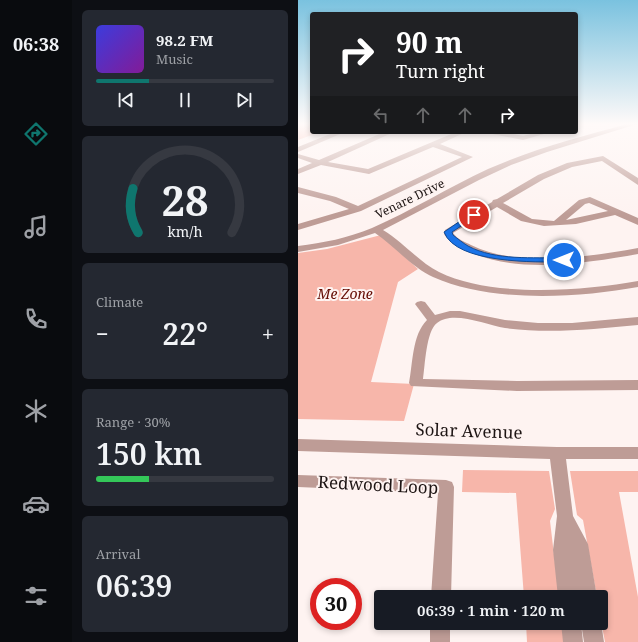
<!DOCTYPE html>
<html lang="en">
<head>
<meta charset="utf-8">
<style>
  :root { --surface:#171b24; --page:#242831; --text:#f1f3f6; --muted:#9ea1a6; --line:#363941; --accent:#0f766e }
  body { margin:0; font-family:"Noto Serif",serif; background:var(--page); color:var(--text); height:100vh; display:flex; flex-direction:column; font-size:15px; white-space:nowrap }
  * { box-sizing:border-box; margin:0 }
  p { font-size:13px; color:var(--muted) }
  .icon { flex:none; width:22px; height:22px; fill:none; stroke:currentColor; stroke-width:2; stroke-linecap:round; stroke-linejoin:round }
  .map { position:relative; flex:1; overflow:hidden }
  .details { display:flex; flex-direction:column; gap:10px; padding:10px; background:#0d0f14; width:226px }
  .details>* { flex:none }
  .guide { position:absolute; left:12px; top:12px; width:268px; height:122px; border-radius:4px; box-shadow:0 2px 6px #0003; background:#202124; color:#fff; overflow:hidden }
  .speed { position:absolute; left:12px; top:578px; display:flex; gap:8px; font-size:20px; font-weight:700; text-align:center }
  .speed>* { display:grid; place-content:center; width:52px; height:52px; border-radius:50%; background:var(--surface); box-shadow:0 2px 6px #0003; line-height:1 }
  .speed .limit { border:6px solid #d22; background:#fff; color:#111 }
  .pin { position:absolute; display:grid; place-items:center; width:34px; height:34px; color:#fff; margin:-17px; border:2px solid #fff; border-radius:50%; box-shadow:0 1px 4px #0007 }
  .me { position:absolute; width:44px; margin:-22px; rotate:270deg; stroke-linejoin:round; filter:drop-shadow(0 0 3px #0008) }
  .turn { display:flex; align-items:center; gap:14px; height:84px; padding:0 20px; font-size:18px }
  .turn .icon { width:52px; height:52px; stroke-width:2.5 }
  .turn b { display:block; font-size:28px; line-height:34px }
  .lanes { display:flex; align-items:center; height:38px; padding:0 20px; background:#0003; justify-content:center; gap:20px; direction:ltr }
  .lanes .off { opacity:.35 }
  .big { font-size:30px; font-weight:600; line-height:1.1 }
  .details .widget { flex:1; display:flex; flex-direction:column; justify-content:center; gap:6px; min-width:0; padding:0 14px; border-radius:6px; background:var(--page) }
  .details .dial { align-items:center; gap:0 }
  .dial svg { height:104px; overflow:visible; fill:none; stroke:var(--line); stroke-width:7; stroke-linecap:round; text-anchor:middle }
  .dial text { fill:var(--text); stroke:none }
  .song { display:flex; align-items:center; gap:12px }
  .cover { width:48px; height:48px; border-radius:6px; background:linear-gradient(135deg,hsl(240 70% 55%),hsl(290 70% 35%)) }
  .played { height:4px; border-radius:2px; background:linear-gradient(90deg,var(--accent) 30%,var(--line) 30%) }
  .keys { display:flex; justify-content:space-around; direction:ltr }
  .heat { display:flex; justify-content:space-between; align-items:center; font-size:22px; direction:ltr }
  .charge { height:6px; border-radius:3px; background:linear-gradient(90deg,#34c759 30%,var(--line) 0) }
  .trip { position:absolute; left:76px; top:590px; width:234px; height:40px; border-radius:4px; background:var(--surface); box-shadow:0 2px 6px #0003; font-weight:600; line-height:40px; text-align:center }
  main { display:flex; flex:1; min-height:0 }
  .menu { display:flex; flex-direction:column; width:72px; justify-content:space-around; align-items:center; background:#090b0e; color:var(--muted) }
  .menu .icon { width:28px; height:28px }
  .menu .active { color:var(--accent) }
  .menu b { font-size:18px; color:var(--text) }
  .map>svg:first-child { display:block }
  .green { fill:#f7b6aa }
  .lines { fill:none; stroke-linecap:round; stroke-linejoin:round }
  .minor { fill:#be9c96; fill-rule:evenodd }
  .route { fill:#1a73e8; stroke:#114b97 }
  .labels { text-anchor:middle; stroke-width:4; stroke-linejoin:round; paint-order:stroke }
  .far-street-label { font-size:12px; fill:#1d1413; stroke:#fef3f1 }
  .park-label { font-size:14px; font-style:italic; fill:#650c03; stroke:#fef3f1 }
  .near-street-label { font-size:17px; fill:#1d1413; stroke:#fef3f1 }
</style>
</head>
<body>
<main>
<nav class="menu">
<b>06:38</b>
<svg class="icon active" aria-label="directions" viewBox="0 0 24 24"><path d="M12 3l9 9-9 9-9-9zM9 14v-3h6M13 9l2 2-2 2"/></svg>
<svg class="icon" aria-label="music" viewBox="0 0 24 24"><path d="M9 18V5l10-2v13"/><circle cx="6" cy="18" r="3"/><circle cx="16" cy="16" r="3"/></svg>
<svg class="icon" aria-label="phone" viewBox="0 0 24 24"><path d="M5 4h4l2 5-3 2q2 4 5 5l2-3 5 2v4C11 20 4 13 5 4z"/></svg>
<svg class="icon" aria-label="climate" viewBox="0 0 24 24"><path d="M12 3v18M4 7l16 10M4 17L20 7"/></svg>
<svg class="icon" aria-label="car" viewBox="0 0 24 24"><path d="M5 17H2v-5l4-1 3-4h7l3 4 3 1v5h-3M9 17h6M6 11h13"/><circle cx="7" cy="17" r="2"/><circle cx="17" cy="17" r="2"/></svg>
<svg class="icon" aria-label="filters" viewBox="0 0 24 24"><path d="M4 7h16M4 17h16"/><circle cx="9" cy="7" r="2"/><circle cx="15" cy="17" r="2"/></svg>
</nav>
<section class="details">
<div class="widget">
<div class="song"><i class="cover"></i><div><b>98.2 FM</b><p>Music</p></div></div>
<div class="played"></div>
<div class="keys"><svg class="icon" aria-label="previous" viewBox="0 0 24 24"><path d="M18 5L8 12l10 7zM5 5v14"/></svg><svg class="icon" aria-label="pause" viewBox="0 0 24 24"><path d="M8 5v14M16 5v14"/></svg><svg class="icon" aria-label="next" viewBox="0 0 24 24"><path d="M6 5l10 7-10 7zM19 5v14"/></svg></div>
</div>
<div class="widget dial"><svg viewBox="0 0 100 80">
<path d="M14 69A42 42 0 1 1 86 69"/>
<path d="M14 69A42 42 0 0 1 10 35" stroke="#0f766e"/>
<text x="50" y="56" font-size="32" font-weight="700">28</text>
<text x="50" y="72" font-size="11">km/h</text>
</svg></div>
<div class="widget"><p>Climate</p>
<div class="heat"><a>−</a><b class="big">22°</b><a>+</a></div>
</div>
<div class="widget"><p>Range · 30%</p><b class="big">150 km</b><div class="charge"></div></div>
<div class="widget"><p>Arrival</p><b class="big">06:39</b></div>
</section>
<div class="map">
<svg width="340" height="642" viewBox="0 0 340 642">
  <rect width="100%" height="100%" fill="#fef3f1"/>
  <g class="green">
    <polygon points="0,124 14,124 14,132 22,132 0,140"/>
    <polygon points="83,235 120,269 100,282 73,382 116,384 106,421 0,419 0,253 29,249"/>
    <polygon points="165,470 251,471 257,509 252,521 261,597 226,597 218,493 164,492"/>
    <polygon points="272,471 340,471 340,492 321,492 340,597 340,642 307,642 303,621 303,597 299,597 285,520 279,515"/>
    <polygon points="228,623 264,623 266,642 229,642"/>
  </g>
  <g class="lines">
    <g class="minor">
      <polygon points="278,124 282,124 278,126"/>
      <path d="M329,124H339L249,152L213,165L181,180L85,230C105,242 121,262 141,272C194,298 284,291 340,281V287C279,298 193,303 135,277C116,269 96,246 77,233L40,245L0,252V246C25,243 50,238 74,228C113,211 151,187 190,169C235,149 282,137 329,124Z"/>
      <polygon points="37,132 47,132 0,152 0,147"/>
      <polygon points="86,132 96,132 30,162 70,169 158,132 168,132 142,144 175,157 63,211 0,230 0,224 51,209 32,201 0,193 0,187 38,197 60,206 164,157 135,147 71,174 23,165 0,174 0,169 14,163 0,158 0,154 21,160"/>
      <polygon points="193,132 207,132 225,136 240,132 253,132 225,140 194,134"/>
      <path d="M305,156L340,178V185L304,161L274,167L246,179L205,203L234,219L256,221L281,200L292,197L340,218V225L317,215L278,224L246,226L223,221L199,207L155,233C159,239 167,242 173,245C220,268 290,257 340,248V254C289,263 216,275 168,250C159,246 151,242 146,234L147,230L194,202L195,200L199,199L240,175L269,163ZM291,203L310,211L268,220L287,204Z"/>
      <path d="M123,301L127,302L137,315L152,311H162L207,320L240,323H274L340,317V325C296,329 251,334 207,328C188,325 155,310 139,323C128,331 127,366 125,379L219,381L340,380V390L219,391L113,386L111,383C115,363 114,335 129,320L117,304L119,302Z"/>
      <polygon points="0,439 259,447 340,447 340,459 268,459 275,516 290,544 299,597 260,597 255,550 259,516 252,459 0,451"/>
      <polygon points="0,475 148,480 154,482 156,487 153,597 133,597 140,493 0,487"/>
      <rect x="132" y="623" width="20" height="19"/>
      <polygon points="263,623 283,623 285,642 265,642"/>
      <polygon points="283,623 303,623 306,642 286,642"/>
    </g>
  </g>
  <linearGradient id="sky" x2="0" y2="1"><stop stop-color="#7ac2df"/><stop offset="0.58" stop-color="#fffaf9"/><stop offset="1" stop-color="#fffaf9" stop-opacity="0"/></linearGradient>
  <rect width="340" height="214" fill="url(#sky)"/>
  <path class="route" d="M174,213H176L180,215L154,232L155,235C160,239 165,243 170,246C198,261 235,257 266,258L270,260L266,262C238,262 158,264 146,232Z"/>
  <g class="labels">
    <g class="far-street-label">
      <text transform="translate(112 199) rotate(-26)" y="4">Venare Drive</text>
    </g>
    <g class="park-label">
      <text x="47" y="299">Me Zone</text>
    </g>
    <g class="near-street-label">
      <text transform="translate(171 431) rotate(2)" y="6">Solar Avenue</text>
      <text transform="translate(80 485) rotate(3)" y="6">Redwood Loop</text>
    </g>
  </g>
</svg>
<div class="speed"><div class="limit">30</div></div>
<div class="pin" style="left:176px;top:215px;background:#d93025"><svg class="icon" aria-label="arrive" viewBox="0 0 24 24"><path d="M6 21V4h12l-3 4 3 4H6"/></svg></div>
<svg class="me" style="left:266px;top:260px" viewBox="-20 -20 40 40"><circle r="17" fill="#1a73e8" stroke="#fff" stroke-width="3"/><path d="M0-11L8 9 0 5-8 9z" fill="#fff"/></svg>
<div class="trip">06:39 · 1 min · 120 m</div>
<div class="guide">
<div class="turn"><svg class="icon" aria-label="right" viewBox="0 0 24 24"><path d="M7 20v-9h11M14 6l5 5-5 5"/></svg><div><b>90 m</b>Turn right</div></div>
<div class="lanes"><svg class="icon off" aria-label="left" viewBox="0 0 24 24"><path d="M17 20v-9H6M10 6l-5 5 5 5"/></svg><svg class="icon off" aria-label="ahead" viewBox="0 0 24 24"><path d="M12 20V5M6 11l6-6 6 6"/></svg><svg class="icon off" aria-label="ahead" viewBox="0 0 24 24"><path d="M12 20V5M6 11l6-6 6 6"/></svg><svg class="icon" aria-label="right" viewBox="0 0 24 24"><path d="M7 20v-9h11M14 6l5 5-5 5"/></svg></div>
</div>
</div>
</main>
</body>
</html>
